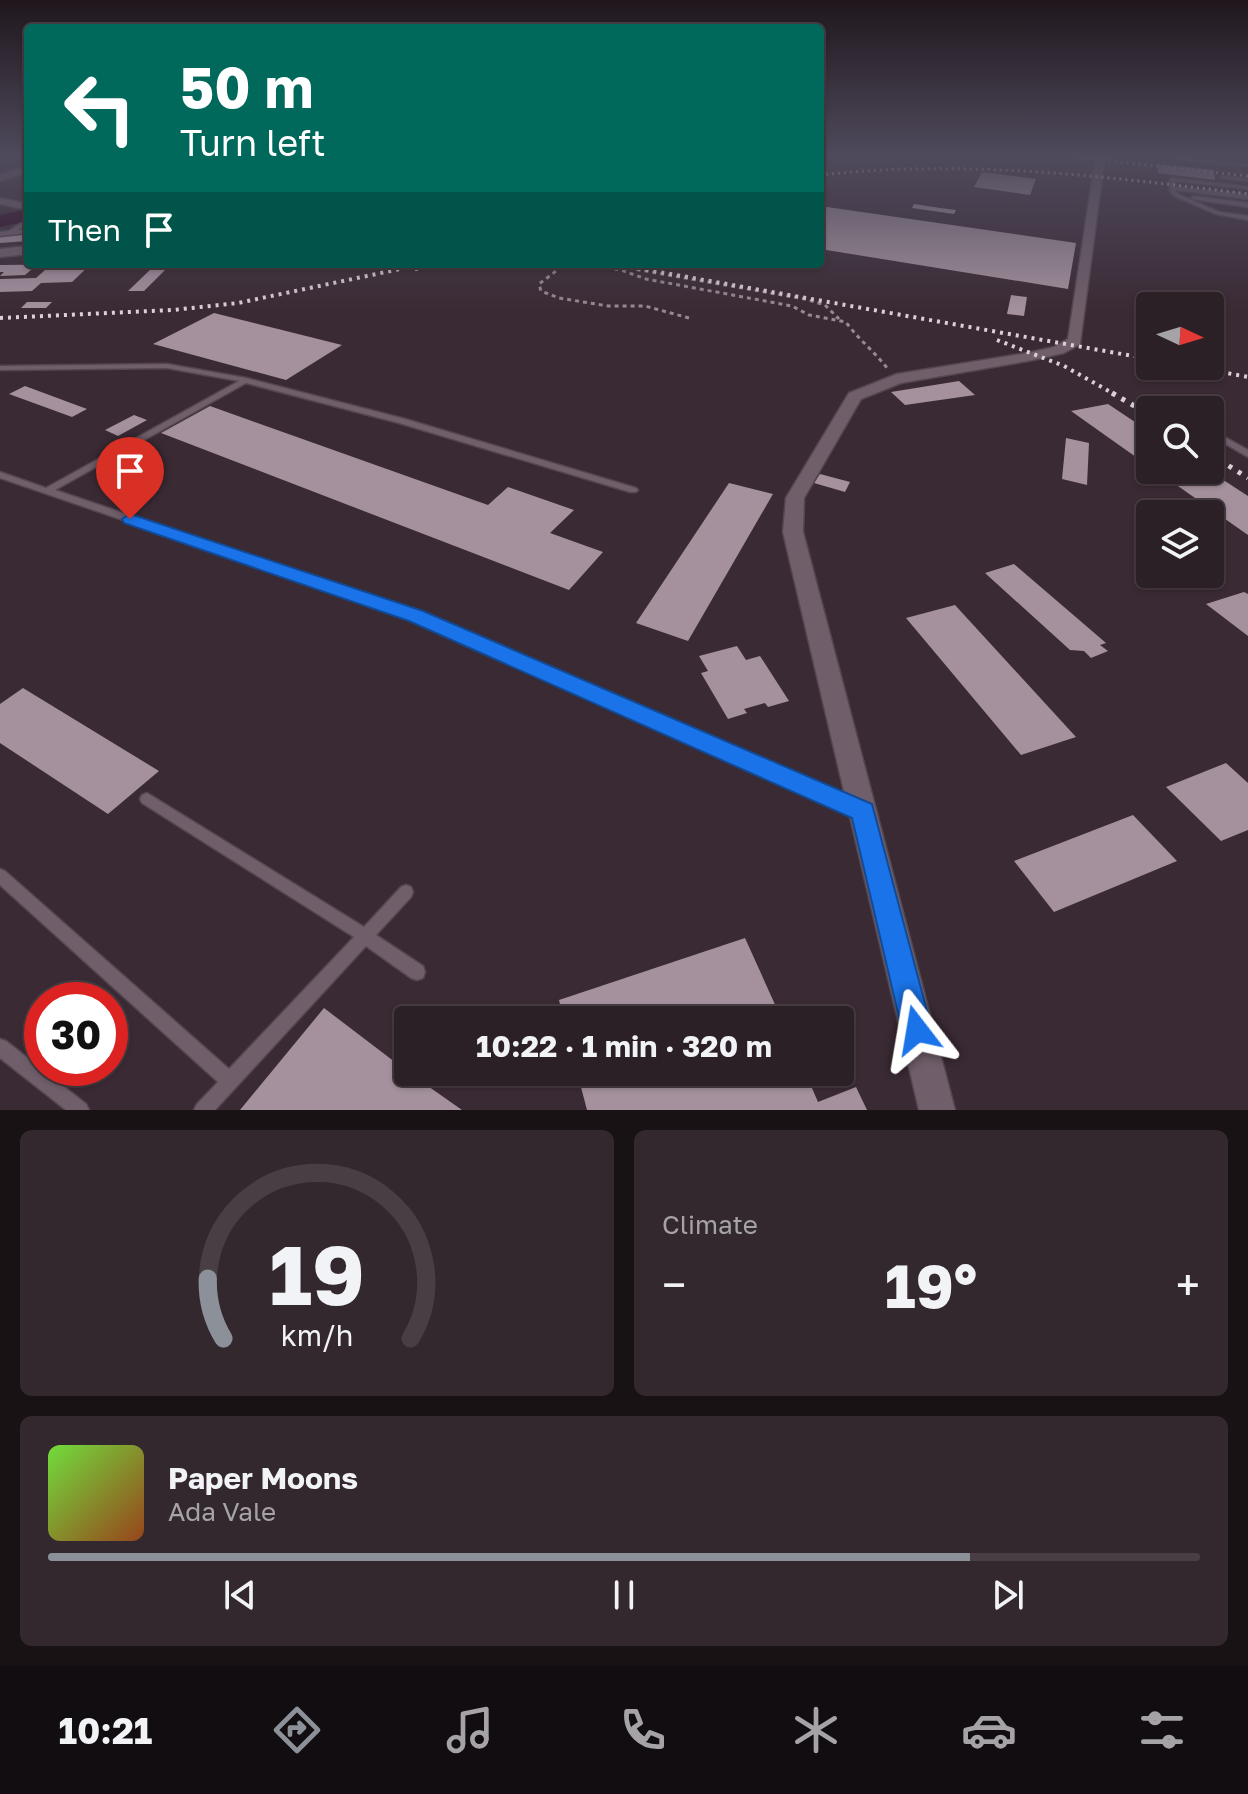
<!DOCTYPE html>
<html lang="en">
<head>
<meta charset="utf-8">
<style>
  :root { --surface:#2c2027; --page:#34282f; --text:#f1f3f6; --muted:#a6a3a7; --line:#483e44; --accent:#8c9099 }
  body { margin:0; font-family:"Golos Text",sans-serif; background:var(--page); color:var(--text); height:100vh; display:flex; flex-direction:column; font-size:30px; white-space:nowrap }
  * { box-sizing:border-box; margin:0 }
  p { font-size:26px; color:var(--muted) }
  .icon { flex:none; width:44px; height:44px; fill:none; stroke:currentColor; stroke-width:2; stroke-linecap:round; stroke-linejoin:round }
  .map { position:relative; height:1110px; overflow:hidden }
  .sheet { display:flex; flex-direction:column; gap:20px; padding:20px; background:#181215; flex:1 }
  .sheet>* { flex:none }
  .guide { position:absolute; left:24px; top:24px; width:800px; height:244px; border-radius:8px; box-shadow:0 2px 6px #0004,0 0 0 2px var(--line); background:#00695c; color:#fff; overflow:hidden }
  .needle { width:52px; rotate:94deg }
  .fabs { position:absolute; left:1136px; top:292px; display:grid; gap:16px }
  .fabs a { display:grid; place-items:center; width:88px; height:88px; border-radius:8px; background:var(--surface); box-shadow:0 2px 6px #0004,0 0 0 2px var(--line); font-size:40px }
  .speed { position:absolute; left:24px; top:982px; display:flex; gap:16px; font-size:40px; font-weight:700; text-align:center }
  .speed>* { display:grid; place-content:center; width:104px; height:104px; border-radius:50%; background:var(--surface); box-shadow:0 2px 6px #0004,0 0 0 2px var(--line); line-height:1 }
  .speed .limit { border:12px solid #d22; background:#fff; color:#111 }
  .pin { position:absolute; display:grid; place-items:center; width:68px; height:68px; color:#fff; margin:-82px -34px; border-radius:50% 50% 50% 0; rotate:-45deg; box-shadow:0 0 8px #0007 }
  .pin .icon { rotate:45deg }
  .me { position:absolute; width:88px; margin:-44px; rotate:346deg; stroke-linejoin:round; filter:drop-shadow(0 0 6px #0008) }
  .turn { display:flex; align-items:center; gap:28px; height:168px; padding:0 24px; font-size:36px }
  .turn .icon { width:104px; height:104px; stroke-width:2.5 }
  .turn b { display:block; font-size:56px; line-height:68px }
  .then { display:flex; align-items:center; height:76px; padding:0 24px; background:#0003; gap:16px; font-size:30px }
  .big { font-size:60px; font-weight:700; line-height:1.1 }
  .sheet .tile { flex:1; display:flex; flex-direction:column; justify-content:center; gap:12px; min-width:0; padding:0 28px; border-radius:12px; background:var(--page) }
  .sheet .dial { align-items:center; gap:0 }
  .dial svg { height:208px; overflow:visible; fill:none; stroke:var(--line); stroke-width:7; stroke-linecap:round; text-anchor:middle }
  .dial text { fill:var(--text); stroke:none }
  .song { display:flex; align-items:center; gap:24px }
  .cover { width:96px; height:96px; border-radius:12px; background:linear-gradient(135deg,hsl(100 70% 55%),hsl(20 70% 35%)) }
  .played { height:8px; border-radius:4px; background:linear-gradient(90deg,var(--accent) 80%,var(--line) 80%) }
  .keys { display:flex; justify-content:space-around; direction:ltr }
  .heat { display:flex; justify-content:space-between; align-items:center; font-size:44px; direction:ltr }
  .sheet .tiles { flex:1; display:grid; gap:20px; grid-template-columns:1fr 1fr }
  .tile:last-child { grid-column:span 2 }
  .trip { position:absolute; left:394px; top:1006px; width:460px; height:80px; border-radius:8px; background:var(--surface); box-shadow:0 2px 6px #0004,0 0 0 2px var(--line); font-weight:700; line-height:80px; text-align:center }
  .menu { display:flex; height:128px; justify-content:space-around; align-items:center; background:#120d10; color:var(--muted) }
  .menu .icon { width:56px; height:56px }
  .menu .current { color:var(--accent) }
  .menu b { font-size:36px; color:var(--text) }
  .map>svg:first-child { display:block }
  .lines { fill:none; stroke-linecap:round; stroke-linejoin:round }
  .river { fill:#2b0320; fill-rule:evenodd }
  .building { fill:#a4919d }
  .service-casing { stroke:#53464f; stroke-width:3 }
  .minor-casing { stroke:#53464f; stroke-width:3 }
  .path { stroke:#968991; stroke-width:3; stroke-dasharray:4 4; stroke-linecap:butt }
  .service { fill:#705e6a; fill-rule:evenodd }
  .minor { fill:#705e6a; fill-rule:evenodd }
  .rail-far2 { stroke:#dbd0d7; stroke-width:3; stroke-dasharray:2 4; stroke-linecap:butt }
  .rail-far1 { stroke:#dbd0d7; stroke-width:4; stroke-dasharray:3 5; stroke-linecap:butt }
  .rail { stroke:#dbd0d7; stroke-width:5; stroke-dasharray:4 7; stroke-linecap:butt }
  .route { fill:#1a73e8; stroke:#114b97; stroke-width:2 }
</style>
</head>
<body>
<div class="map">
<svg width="1248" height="1110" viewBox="0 0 1248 1110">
  <rect width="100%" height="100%" fill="#3a2a34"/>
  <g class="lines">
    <polygon class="river" points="28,209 28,221 0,227 0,215"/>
  </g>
  <g class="building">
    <polygon points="1158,164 1214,170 1215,180 1158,173"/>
    <polygon points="982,172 1036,179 1030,195 974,187"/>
    <polygon points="914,204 940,208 956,210 954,214 912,208"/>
    <polygon points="820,206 1076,243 1068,289 820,249"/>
    <polygon points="28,233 28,241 0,243 0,236"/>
    <polygon points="91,264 72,282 41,283 32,291 0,292 0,279 36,278 45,270 31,270 25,275 0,276 4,272 0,272 0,265"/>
    <polygon points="153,267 168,267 144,291 128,291"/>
    <polygon points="1011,295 1027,297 1024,316 1007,314"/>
    <polygon points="27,302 52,302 46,308 21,308"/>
    <polygon points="214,313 342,345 286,380 153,344"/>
    <polygon points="959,381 975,395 905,405 891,392"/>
    <polygon points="25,386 87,409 72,417 9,394"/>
    <polygon points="1108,404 1150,432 1150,467 1071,411"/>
    <polygon points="210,406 488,505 508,487 574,510 550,533 603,552 569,590 161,433"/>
    <polygon points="134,415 147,420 118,436 105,430"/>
    <polygon points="1066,438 1089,443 1087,485 1062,479"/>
    <polygon points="1155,470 1208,470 1248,496 1248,535"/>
    <polygon points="820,474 850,482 845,492 814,483"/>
    <polygon points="729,483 773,494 688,641 636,623"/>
    <polygon points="1014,564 1106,643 1100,645 1108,651 1091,658 1084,651 1070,650 985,573"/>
    <polygon points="1244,592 1248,594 1248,636 1206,604"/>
    <polygon points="955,605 1076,737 1021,755 906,618"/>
    <polygon points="737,646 746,660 760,656 789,701 768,707 765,703 744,709 747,713 728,719 701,673 708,671 699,656"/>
    <polygon points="23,688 159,771 108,814 0,743 0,704"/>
    <polygon points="1226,763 1248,783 1248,830 1221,841 1166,787"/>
    <polygon points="1133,815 1177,861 1054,912 1014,861"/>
    <polygon points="745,938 782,1020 564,1020 559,1000"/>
    <polygon points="324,1008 408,1072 462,1110 240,1110"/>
    <polygon points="577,1072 805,1072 818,1102 856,1087 867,1110 587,1110"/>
  </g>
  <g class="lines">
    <g class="service-casing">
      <g id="service">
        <polygon points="1177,155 1181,155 1181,158 1248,164 1248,166 1179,160 1177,159"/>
        <polygon points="1222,176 1248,179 1248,181 1220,178"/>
        <path d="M1172,178L1248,187V189L1175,181V187L1248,195V199L1175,190L1178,194L1219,212L1248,216V220L1216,214L1174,196C1168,192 1170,185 1170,179Z"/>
        <polygon points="1193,196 1248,203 1248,207 1191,199"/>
        <polygon points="28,219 28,223 18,230 28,229 28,233 0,236 0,232 9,231"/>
        <polygon points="167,364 246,378 405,419 636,488 638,490 636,492 630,492 399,423 246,383 55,490 420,613 863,806 865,810 863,814 858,816 853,814 412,619 0,478 0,472 46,488 239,381 167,368 0,370 0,366"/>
        <polygon points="1166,403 1172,403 1181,410 1171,410 1166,407"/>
        <polygon points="1210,429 1248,450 1248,457 1210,435"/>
        <polygon points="147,793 364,927 401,887 406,885 411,887 413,892 411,897 376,935 423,966 425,972 423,978 417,980 411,978 366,946 215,1110 194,1110 197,1104 218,1082 0,885 0,869 5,871 229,1069 354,937 142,803 140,799 142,795"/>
        <polygon points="0,1039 6,1041 86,1104 89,1110 66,1110 0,1058"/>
      </g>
    </g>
    <g class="minor-casing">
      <g id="minor">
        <polygon points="1096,155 1105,155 1080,344 1064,353 1028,361 901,383 861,399 804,498 803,532 955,1110 919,1110 783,532 786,498 849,393 897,374 1028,353 1054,347 1068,339"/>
        <polygon points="28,166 28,172 0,181 0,175"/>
        <polygon points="0,198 28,204 28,210 0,204"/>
        <polygon points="28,246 28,254 0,257 0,249"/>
      </g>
    </g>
    <g class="path">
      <polyline points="605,264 805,299 825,305 839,319"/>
      <path d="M689,318L645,306H608L559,298L541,291L539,284L560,268L590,265L621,270L646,279L792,306L809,315L846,322C858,339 874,351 887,368"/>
    </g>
    <use href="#service" class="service"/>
    <use href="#minor" class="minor"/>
    <g class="rail-far2">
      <polyline points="1055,155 1248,176"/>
      <path d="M820,175C964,159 1105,176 1248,194"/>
    </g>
    <g class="rail-far1">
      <polyline points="614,264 1150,359"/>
      <polyline points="415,269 455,264"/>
      <polyline points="0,318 173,310 238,303 424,264"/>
      <polyline points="997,340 1064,366 1116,395"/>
      <polyline points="1189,366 1248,377"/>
    </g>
    <g class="rail">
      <polyline points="1112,393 1150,415"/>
      <polyline points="1210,454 1248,478"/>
    </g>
  </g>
  <linearGradient id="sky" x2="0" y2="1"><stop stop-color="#20171d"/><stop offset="0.5" stop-color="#4f4a5c"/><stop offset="1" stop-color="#4f4a5c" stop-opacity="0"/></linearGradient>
  <rect width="1248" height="311" fill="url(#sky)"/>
  <polygon class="route" points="130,514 423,611 872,804 932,1030 928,1040 917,1045 907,1040 902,1030 852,818 409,621 124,523 122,519"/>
</svg>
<div class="fabs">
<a><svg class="needle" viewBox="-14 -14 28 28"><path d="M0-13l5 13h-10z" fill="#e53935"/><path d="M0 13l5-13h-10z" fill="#a6a3a7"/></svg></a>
<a><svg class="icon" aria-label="search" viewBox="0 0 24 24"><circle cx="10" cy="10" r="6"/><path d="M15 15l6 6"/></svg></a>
<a><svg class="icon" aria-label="layers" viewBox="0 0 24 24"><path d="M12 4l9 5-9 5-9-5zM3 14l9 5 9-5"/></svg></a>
</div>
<div class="speed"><div class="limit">30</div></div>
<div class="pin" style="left:130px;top:519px;background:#d93025"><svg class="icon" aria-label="arrive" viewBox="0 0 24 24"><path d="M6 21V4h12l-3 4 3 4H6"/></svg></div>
<svg class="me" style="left:917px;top:1030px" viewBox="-20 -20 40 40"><path d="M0-17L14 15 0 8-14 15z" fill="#1a73e8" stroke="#fff" stroke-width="4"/></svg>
<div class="trip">10:22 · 1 min · 320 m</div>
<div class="guide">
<div class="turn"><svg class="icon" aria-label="left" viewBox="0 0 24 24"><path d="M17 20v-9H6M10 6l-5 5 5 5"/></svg><div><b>50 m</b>Turn left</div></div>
<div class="then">Then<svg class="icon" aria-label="arrive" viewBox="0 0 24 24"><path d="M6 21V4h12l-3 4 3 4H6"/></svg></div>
</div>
</div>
<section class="sheet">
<div class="tiles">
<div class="tile dial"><svg viewBox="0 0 100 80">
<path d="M14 69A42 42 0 1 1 86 69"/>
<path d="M14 69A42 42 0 0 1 8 46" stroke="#8c9099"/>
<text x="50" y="56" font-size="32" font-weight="700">19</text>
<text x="50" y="72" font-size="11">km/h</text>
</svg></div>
<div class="tile"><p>Climate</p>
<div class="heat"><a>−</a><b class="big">19°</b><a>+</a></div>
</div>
<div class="tile">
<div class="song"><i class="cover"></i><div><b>Paper Moons</b><p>Ada Vale</p></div></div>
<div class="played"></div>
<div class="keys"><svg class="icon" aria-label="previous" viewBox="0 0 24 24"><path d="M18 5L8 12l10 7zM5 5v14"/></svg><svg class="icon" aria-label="pause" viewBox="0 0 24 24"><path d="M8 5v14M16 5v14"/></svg><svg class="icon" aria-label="next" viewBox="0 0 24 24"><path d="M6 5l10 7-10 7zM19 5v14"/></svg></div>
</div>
</div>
</section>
<nav class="menu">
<b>10:21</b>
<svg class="icon current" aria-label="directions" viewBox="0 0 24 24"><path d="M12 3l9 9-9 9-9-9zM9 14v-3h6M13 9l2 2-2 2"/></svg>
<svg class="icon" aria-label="music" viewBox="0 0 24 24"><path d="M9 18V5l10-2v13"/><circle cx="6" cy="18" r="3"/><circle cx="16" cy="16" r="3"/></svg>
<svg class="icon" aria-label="phone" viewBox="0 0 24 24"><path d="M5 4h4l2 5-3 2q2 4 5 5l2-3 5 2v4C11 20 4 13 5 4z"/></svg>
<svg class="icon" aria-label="climate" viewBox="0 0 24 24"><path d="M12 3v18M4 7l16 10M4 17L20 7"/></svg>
<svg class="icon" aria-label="car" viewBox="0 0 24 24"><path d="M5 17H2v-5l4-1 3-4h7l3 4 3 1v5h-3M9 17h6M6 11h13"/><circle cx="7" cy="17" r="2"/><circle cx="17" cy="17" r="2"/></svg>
<svg class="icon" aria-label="filters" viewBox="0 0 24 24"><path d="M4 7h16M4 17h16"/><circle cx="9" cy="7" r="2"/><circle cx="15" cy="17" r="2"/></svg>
</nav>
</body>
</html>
